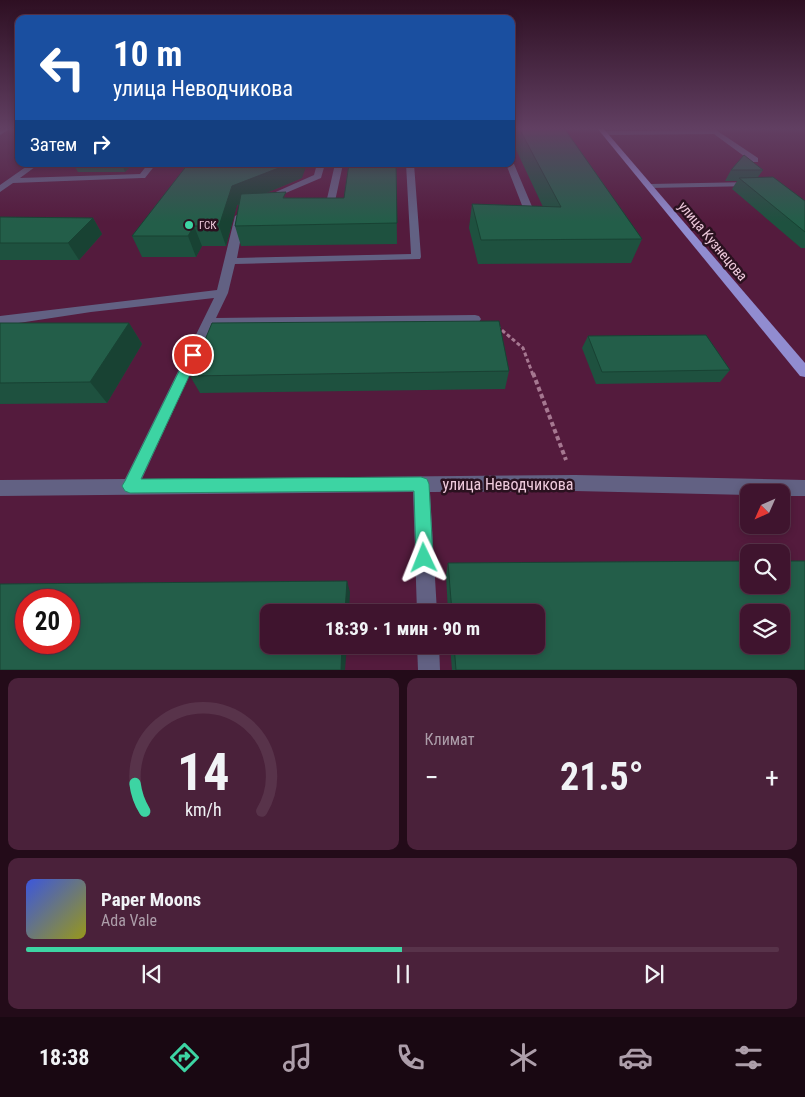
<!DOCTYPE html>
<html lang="ru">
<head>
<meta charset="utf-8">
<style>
  :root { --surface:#3f142e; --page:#4a213a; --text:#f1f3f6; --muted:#ad9eaa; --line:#58334a; --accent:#3dd4a3 }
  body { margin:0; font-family:"Roboto Condensed",sans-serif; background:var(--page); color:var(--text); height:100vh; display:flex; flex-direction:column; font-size:19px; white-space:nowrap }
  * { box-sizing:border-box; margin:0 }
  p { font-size:16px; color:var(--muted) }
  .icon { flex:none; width:28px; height:28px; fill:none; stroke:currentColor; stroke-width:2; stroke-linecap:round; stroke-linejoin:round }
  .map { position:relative; height:670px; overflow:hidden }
  .sheet { display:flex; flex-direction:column; gap:8px; padding:8px; background:#230b19; flex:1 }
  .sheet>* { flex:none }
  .guide { position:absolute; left:15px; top:15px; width:500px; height:152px; border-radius:10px; box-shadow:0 2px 8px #0003,0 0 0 1px var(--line); background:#1a4fa0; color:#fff; overflow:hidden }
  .needle { width:32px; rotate:225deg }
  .tools { position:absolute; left:740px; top:484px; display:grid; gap:10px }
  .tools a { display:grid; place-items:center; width:50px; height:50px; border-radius:10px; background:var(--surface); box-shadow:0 2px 8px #0003,0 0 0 1px var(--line); font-size:25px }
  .speed { position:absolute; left:15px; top:589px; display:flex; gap:10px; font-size:25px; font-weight:700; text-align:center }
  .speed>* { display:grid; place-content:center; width:65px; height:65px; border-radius:50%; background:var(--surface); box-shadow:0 2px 8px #0003,0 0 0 1px var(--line); line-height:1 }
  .speed .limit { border:8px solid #d22; background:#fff; color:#111 }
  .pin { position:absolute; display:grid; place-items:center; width:42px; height:42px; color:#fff; margin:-21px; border:2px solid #fff; border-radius:50%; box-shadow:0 1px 5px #0007 }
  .me { position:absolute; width:55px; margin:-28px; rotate:358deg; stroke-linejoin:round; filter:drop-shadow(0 0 4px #0008) }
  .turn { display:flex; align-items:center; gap:18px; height:105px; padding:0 15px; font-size:22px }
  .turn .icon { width:65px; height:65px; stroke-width:2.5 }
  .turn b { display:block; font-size:35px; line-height:42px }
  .then { display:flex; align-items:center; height:48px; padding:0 15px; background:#0003; gap:10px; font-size:19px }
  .big { font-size:38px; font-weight:700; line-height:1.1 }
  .sheet .tile { flex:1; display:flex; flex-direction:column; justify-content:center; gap:8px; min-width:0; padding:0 18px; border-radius:10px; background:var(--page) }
  .sheet .dial { align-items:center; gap:0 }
  .dial svg { height:130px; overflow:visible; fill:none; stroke:var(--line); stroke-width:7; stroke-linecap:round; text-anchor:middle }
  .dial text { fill:var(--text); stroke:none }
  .song { display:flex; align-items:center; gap:15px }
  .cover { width:60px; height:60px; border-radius:8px; background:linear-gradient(135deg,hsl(230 70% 55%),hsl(60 70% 35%)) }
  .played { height:5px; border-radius:2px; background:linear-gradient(90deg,var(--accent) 50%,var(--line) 50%) }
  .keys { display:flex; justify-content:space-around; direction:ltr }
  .heat { display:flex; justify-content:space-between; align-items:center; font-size:28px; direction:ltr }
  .sheet .tiles { flex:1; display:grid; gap:8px; grid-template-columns:1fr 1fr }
  .tile:last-child { grid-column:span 2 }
  .trip { position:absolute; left:260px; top:604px; width:285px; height:50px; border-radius:10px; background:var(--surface); box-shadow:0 2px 8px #0003,0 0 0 1px var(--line); font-weight:700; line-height:50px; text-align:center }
  .dock { display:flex; height:80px; justify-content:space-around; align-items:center; background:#190812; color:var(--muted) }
  .dock .icon { width:35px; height:35px }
  .dock .current { color:var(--accent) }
  .dock b { font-size:22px; color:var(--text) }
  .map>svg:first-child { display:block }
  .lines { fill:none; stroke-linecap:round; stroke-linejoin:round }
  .path-far1 { stroke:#a67891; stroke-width:3; stroke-dasharray:4 2.5; stroke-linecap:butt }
  .path { stroke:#a67891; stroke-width:4; stroke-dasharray:4.5 3; stroke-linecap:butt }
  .minor { fill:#626183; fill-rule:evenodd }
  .major { fill:#918cd0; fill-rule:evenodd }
  .wall { fill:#1e513f }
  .shaded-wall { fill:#184233 }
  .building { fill:#235e49; stroke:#184233; fill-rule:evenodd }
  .route { fill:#3dd4a3; stroke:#288a6a }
  .poi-dot { fill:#3dd4a3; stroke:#2a111f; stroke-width:2 }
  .labels { text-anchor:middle; stroke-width:5; stroke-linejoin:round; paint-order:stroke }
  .far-poi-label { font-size:11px; fill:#eecadc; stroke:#2a111f; text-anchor:start }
  .street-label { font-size:14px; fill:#eecadc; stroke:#2a111f }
  .near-street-label { font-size:16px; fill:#eecadc; stroke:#2a111f }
</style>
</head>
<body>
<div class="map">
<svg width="805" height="670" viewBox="0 0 805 670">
  <rect width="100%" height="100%" fill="#541b3d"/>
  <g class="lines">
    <polyline class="path-far1" points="497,326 523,348 533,375"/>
    <polyline class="path" points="533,373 566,460"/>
    <g class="minor">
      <polygon points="4,128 11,128 0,135 0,130"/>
      <polygon points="716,130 758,158 758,162 752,162 714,134 605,135 602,133 605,131"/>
      <polygon points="511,162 514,164 536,216 534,218 525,219 520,216 525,213 506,164 511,164"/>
      <polygon points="30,164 39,164 20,178 140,174 148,164 156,164 145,178 142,178 13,183 0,192 0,185"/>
      <polygon points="317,164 325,164 321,178 267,201 260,199 314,175"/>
      <polygon points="335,164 343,164 334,206 330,209 318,208 318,204 326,203"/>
      <polygon points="406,164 414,164 421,257 420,259 235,264 228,293 216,318 475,315 479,316 481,319 479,322 212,326 142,479 575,475 805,480 805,496 781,496 781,492 749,492 749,495 575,491 430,492 437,612 417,612 413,492 0,496 0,480 125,479 214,298 91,312 12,324 0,324 0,316 217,290 235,216 240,213 245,216 237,258 411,254"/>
      <polygon points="751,182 754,182 754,186 649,188 645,186 649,184"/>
      <polygon points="417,645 439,645 440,670 418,670"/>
    </g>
    <polygon class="major" points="597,128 603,128 805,363 805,377 800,376"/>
  </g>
  <g class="wall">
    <polygon points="511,128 564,128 642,239 631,263 478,264 469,228 472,204 543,207 511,139"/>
    <polygon points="73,164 133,164 125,172 78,172"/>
    <polygon points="396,164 397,244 241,246 235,226 239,205 237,205 226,246 202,246 196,257 142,257 132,236 302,178 266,193 287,198 344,198"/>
    <polygon points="731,170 763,170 758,177 805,201 805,248 801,248 732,189 737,181 725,181"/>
    <polygon points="0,217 93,218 102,234 79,260 0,260"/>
    <polygon points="0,323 129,323 142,344 107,403 0,404"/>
    <polygon points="588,336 730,370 720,382 596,384 582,348"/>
    <polygon points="509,371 505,389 200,393 190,376"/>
    <polygon points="448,563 805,670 452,670 450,645 536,645 536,612 448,612 446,575"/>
  </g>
  <g class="shaded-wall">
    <polygon points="122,164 133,164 125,172"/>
    <polygon points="289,164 307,164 302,178 237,205 226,246 219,226 232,186"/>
    <polygon points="93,218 102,234 79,260 68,243"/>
    <polygon points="194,226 202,246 196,257 188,236"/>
    <polygon points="129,323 142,344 107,403 90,382"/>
    <polygon points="347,581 350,592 349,612 345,612"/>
    <polygon points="342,645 347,645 345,670 341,670"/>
  </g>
  <g class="building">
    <polygon points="519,128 564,128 642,239 481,240 472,204 561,207"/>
    <polygon points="744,155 763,170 731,170"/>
    <polygon points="188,164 289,164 232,186 219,226 194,226 188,236 132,236"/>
    <polygon points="349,164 396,164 397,223 235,226 241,194 286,192 283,198 344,198"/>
    <polygon points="773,177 805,201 805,232 739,178"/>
    <polygon points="0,217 93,218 68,243 0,243"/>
    <polygon points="499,321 509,371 190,376 212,323"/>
    <polygon points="0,323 129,323 90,382 0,383"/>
    <polygon points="706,335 730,370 602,372 588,336"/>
    <path d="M749,561V585H781V561H805V670H456L454,645H536V612H452L448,563ZM749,612H781V645H749Z"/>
    <path d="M347,581L345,612H269V645H342L341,670H0V584ZM26,600H69V642H26Z"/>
  </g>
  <linearGradient id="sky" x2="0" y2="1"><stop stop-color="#2e0f22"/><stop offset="0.58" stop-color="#613f62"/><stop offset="1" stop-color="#613f62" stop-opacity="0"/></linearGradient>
  <rect width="805" height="222" fill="url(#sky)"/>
  <polygon class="route" points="193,350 199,355 141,479 421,477 427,479 429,484 433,558 430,564 424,566 418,564 416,558 414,491 130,493 125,491 122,486 125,481 187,355"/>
  <circle class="poi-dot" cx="189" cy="225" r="5"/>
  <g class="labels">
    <g class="far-poi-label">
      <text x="199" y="229">ГСК</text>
    </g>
    <g class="street-label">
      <text transform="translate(713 241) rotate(50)" y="5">улица Кузнецова</text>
    </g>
    <g class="near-street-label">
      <text x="508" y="490">улица Неводчикова</text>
    </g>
  </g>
</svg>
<div class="tools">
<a><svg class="needle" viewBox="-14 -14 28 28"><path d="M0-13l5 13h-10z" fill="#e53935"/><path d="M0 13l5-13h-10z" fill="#ad9eaa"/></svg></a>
<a><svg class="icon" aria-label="search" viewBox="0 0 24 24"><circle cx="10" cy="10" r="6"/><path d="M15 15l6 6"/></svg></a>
<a><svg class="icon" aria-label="layers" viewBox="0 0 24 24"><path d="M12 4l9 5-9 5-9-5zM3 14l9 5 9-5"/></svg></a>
</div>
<div class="speed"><div class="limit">20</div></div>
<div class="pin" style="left:193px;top:355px;background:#d93025"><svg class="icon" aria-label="arrive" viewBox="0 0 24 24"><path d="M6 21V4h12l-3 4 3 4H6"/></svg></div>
<svg class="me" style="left:424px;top:558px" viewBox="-20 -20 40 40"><path d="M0-17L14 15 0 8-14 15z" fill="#3dd4a3" stroke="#fff" stroke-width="4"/></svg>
<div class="trip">18:39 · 1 мин · 90 m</div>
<div class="guide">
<div class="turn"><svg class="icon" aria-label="left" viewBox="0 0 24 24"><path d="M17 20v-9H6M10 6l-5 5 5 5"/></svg><div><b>10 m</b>улица Неводчикова</div></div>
<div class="then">Затем<svg class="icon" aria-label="right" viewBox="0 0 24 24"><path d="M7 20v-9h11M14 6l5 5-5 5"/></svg></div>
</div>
</div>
<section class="sheet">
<div class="tiles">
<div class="tile dial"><svg viewBox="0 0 100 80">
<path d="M14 69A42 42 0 1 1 86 69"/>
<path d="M14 69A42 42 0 0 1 8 52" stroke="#3dd4a3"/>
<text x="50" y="56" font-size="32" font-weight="700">14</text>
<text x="50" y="72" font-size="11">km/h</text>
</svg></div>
<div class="tile"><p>Климат</p>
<div class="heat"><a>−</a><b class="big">21.5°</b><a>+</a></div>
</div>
<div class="tile">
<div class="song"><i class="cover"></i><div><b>Paper Moons</b><p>Ada Vale</p></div></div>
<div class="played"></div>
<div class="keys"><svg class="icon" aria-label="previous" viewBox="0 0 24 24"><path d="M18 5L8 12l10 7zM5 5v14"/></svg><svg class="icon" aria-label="pause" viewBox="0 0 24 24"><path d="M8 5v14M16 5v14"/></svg><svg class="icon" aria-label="next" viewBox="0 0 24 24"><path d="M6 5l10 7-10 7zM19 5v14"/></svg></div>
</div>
</div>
</section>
<nav class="dock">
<b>18:38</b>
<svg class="icon current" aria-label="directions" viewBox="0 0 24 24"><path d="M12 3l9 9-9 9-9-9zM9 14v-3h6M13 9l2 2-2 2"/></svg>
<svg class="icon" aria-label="music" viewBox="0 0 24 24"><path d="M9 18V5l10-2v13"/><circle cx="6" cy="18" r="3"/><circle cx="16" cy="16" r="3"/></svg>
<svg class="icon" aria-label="phone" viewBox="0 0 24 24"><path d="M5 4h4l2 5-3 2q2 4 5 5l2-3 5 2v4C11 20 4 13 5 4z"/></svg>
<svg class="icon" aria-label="climate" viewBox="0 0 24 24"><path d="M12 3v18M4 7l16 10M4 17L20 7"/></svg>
<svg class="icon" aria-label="car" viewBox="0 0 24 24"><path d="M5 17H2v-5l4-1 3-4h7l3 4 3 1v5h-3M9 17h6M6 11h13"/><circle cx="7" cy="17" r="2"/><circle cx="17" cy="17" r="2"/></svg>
<svg class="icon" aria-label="filters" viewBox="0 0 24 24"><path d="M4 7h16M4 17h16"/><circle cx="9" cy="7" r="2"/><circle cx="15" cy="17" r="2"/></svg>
</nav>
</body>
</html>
